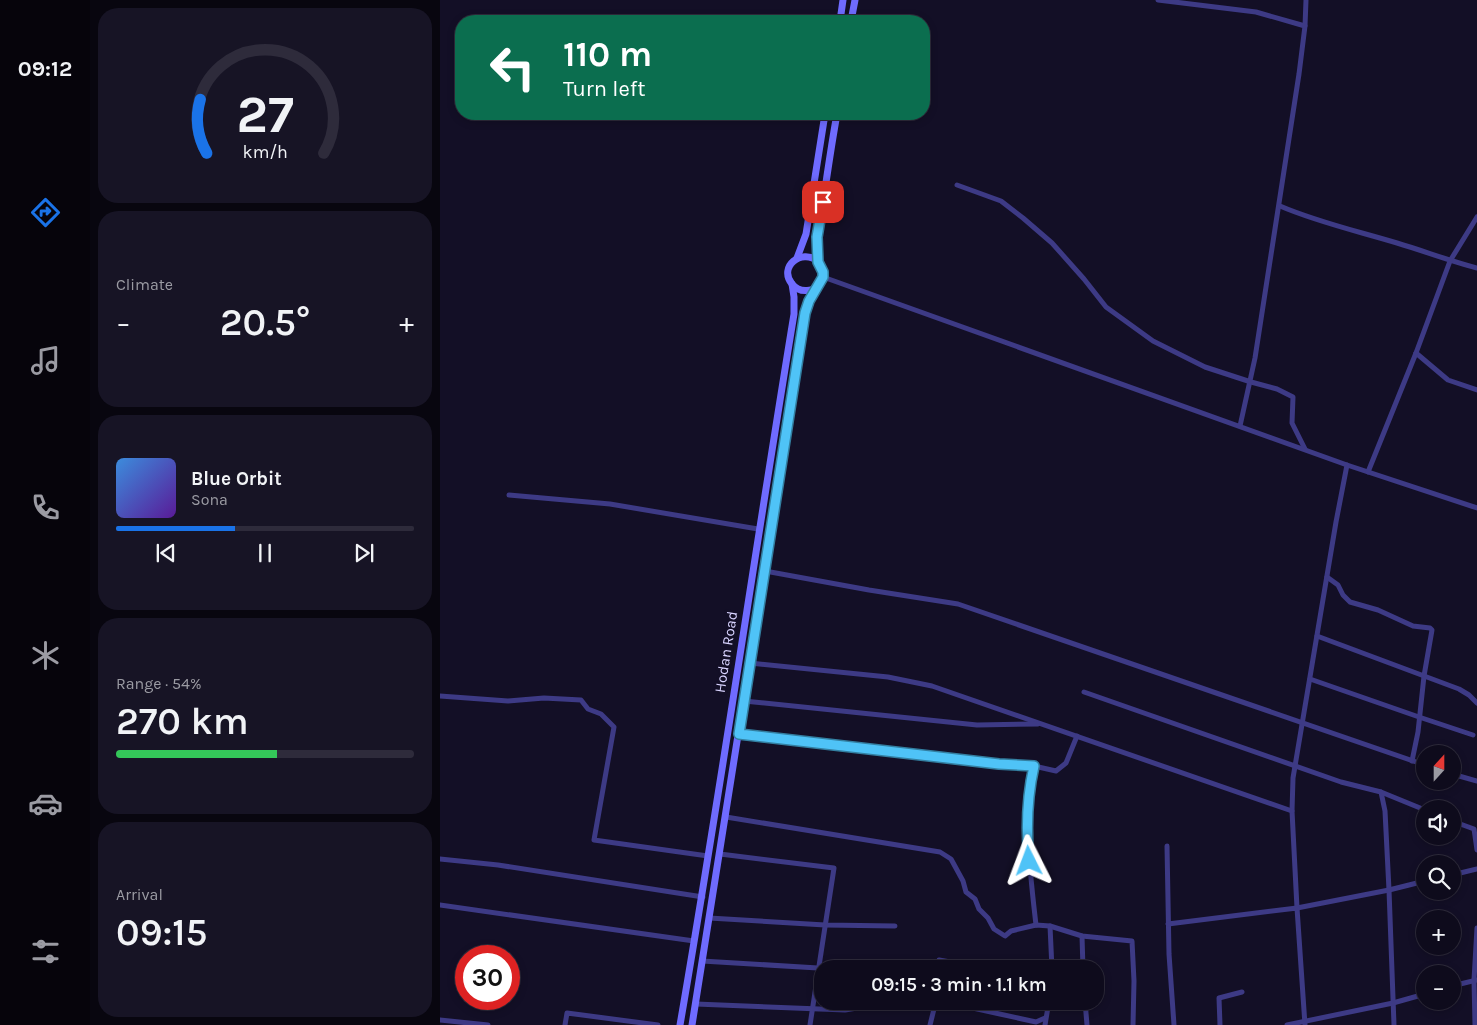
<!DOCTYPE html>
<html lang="en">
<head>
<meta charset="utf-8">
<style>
  :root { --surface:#0e0b1c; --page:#171425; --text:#f1f3f6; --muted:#9b9ba3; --line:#2e2b3b; --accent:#1a73e8 }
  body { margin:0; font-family:Karla,sans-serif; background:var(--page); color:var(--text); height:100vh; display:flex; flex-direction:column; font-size:19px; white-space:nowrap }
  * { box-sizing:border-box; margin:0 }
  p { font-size:16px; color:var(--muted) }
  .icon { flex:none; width:28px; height:28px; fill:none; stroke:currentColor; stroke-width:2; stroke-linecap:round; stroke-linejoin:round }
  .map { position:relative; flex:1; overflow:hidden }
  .sheet { display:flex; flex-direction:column; gap:8px; padding:8px; background:#08060f; width:350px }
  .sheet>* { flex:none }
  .top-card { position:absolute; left:15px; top:15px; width:475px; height:105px; border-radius:20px; box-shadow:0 2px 8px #0003,0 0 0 1px var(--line); background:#0b6e4f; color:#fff; overflow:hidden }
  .needle { width:32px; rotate:21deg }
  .tools { position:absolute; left:976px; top:745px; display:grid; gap:10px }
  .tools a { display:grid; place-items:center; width:45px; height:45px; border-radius:50%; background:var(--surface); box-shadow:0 2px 8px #0003,0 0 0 1px var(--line); font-size:25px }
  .speed { position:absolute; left:15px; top:945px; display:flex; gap:10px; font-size:25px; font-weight:700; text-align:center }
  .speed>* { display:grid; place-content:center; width:65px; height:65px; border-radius:50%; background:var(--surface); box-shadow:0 2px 8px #0003,0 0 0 1px var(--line); line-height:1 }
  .speed .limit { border:8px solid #d22; background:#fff; color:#111 }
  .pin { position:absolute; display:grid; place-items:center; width:42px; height:42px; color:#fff; margin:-21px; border-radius:10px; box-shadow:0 2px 8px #0006 }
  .me { position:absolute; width:55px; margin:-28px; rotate:357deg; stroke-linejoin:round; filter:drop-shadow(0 0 4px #0008) }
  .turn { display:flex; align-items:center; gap:18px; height:105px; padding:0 25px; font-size:22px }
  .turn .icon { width:65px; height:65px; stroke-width:2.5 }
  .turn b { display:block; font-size:35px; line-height:42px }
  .big { font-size:38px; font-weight:600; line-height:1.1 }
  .sheet .tile { flex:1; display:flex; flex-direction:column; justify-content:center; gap:8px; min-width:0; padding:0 18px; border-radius:20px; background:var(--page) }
  .sheet .dial { align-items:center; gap:0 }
  .dial svg { height:130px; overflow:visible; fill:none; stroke:var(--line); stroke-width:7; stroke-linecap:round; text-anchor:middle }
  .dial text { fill:var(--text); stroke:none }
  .song { display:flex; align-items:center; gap:15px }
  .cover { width:60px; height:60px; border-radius:8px; background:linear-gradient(135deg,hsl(210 70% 55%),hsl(270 70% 35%)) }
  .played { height:5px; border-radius:2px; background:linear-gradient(90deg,var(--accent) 40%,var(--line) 40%) }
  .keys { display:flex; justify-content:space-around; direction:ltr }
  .heat { display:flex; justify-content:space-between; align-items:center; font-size:28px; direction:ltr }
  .charge { height:8px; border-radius:4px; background:linear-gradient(90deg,#34c759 54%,var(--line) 0) }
  .trip { position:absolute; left:374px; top:960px; width:290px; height:50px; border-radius:20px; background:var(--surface); box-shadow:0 2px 8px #0003,0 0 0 1px var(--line); font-weight:600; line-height:50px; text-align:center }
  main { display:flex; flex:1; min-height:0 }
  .tab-bar { display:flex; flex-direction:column; width:90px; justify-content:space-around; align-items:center; background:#06040b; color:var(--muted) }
  .tab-bar .icon { width:35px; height:35px }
  .tab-bar .active { color:var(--accent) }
  .tab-bar b { font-size:22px; color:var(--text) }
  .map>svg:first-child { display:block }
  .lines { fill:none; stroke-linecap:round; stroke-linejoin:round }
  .street { stroke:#3d3a85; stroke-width:5 }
  .secondary { stroke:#6f6bff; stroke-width:7 }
  .route-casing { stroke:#337fa1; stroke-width:12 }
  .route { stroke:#4fc3f7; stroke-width:9 }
  .labels { text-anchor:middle; stroke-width:5; stroke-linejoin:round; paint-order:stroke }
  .street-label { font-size:15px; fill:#d9d4ff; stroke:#130f26 }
</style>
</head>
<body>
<main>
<nav class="tab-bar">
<b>09:12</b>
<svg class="icon active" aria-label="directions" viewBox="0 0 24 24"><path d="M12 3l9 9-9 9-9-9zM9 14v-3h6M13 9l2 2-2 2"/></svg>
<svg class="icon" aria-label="music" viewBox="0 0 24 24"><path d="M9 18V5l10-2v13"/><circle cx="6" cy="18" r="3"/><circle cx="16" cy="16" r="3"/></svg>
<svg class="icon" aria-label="phone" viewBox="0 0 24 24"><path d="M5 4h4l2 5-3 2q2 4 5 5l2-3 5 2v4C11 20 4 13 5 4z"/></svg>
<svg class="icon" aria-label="climate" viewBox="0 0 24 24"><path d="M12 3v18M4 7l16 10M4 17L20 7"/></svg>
<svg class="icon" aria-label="car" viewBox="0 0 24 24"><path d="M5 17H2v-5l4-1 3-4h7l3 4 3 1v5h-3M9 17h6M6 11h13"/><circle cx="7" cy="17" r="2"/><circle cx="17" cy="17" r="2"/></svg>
<svg class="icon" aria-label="filters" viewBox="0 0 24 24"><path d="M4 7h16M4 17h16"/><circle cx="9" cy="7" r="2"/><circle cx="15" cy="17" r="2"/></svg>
</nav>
<section class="sheet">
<div class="tile dial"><svg viewBox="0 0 100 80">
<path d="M14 69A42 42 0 1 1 86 69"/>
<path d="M14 69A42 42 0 0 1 10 36" stroke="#1a73e8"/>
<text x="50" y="56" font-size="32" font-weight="700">27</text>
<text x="50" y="72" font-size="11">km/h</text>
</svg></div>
<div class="tile"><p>Climate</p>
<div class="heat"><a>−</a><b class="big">20.5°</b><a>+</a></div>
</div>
<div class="tile">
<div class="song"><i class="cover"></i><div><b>Blue Orbit</b><p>Sona</p></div></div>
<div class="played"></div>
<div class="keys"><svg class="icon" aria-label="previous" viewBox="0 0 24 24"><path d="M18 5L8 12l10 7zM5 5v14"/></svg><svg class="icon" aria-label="pause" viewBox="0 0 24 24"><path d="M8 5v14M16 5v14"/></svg><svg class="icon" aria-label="next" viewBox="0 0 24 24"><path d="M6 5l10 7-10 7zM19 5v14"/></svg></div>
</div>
<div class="tile"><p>Range · 54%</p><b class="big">270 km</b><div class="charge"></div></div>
<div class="tile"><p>Arrival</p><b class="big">09:15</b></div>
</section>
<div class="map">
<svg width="1037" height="1025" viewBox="0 0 1037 1025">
  <rect width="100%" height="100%" fill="#130f26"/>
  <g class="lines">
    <g class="street">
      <polyline points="718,0 816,12 865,26 859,74 815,358 800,426"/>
      <polyline points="865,26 866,0"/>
      <polyline points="517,185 561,201 583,218 612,243 644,279 666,307 713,341 765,367 811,382 837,389 853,397 852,423 865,449"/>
      <path d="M840,206C877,222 917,231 957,243C984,251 1010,261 1037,268"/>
      <polyline points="383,277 907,465 1037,508"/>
      <polyline points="976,353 1008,380 1037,390"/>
      <polyline points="907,465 896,522 853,778 852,811 857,908 949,890 985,881"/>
      <polyline points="928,472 976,353 1010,261 1037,217"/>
      <polyline points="69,495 170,504 318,529"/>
      <polyline points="325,571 429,590 518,604 985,765"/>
      <polyline points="887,577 898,585 903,595 910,602 938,610 973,626 990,628 992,630 984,676 978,732 972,761"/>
      <polyline points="877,636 1019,689 1029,695 1037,703"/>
      <polyline points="310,663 448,677 492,686 852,811"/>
      <polyline points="870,679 979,717 1033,735"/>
      <polyline points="644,692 901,782 941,792 945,811 949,890 954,1025"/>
      <polyline points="0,696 68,701 104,698 141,700 148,709 161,714 174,727 154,840 268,856"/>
      <polyline points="304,701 537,725 598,724"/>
      <polyline points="299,734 559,764 594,766 616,771 626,763 637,736"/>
      <path d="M594,766C583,819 590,872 596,925"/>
      <polyline points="1012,774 1037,781"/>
      <polyline points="941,792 985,810"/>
      <polyline points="286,817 500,852 511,859 523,881 526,892 535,899 539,909 548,918 554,929 565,936 571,931 596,925 610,926 642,936 692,941 694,981 693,1025"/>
      <polyline points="1012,821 1034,829 1037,850"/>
      <polyline points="727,846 729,954 734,1025"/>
      <polyline points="280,854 394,868 370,1025"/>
      <polyline points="0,859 58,865 263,897"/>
      <polyline points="1012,875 1037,869"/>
      <polyline points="0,905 254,941"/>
      <polyline points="269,918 385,925 455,926"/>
      <polyline points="728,924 857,908 865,1025"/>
      <polyline points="610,926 612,969"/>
      <polyline points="642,936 643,969"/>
      <polyline points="499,960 550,969"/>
      <polyline points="262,961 378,968 429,969"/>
      <polyline points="1012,986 1037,980"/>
      <polyline points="501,1001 596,1022 605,1018"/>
      <polyline points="645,1001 647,1025"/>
      <polyline points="256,1004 405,1010 417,1008 421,1001"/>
      <polyline points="0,1020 48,1025"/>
      <polyline points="125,1025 127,1013 218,1025"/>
      <polyline points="490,1025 496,1001"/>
      <polyline points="605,1025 609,1001"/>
      <polyline points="780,1025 779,998 802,992"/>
      <polyline points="847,1025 953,1003 985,994"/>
      <polyline points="1035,1025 1034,980 1037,928"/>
    </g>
    <g class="secondary">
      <polyline points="400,21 403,0"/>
      <polyline points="411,21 415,0"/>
      <polyline points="357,258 366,234 385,114"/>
      <path d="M378,261C361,248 338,267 352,284C360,294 375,292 381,282C386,273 380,268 378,261C377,254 377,244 377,238C378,224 382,210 384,196C388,169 392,141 397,114"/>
      <path d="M240,1025C281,788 315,551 354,314V297L352,284"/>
      <polyline points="252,1025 365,313 369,301 377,287"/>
    </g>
  </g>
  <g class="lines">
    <g class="route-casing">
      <path id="route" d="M383,202L377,237L378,262L383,272V277L369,301L365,313L299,734L559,764L594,766C587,797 586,829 589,861"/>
    </g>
    <use href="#route" class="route"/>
  </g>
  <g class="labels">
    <g class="street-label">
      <text transform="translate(286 652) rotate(-81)" y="5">Hodan Road</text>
    </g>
  </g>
</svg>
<div class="tools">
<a><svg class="needle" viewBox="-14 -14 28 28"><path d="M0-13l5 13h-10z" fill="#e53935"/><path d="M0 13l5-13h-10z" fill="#9b9ba3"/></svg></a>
<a><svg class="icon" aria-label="sound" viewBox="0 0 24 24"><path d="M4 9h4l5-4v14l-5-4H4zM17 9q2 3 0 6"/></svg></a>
<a><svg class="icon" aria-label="search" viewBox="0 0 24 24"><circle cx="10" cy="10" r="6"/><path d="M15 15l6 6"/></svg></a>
<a>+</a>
<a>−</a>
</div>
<div class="speed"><div class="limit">30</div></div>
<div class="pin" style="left:383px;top:202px;background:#d93025"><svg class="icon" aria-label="arrive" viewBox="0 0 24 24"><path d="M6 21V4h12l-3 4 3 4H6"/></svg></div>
<svg class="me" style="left:589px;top:861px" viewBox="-20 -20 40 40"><path d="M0-17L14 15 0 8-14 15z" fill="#4fc3f7" stroke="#fff" stroke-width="4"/></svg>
<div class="trip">09:15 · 3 min · 1.1 km</div>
<div class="top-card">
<div class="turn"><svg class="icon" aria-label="left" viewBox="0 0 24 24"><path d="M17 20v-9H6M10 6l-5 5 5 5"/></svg><div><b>110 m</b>Turn left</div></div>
</div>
</div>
</main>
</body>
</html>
